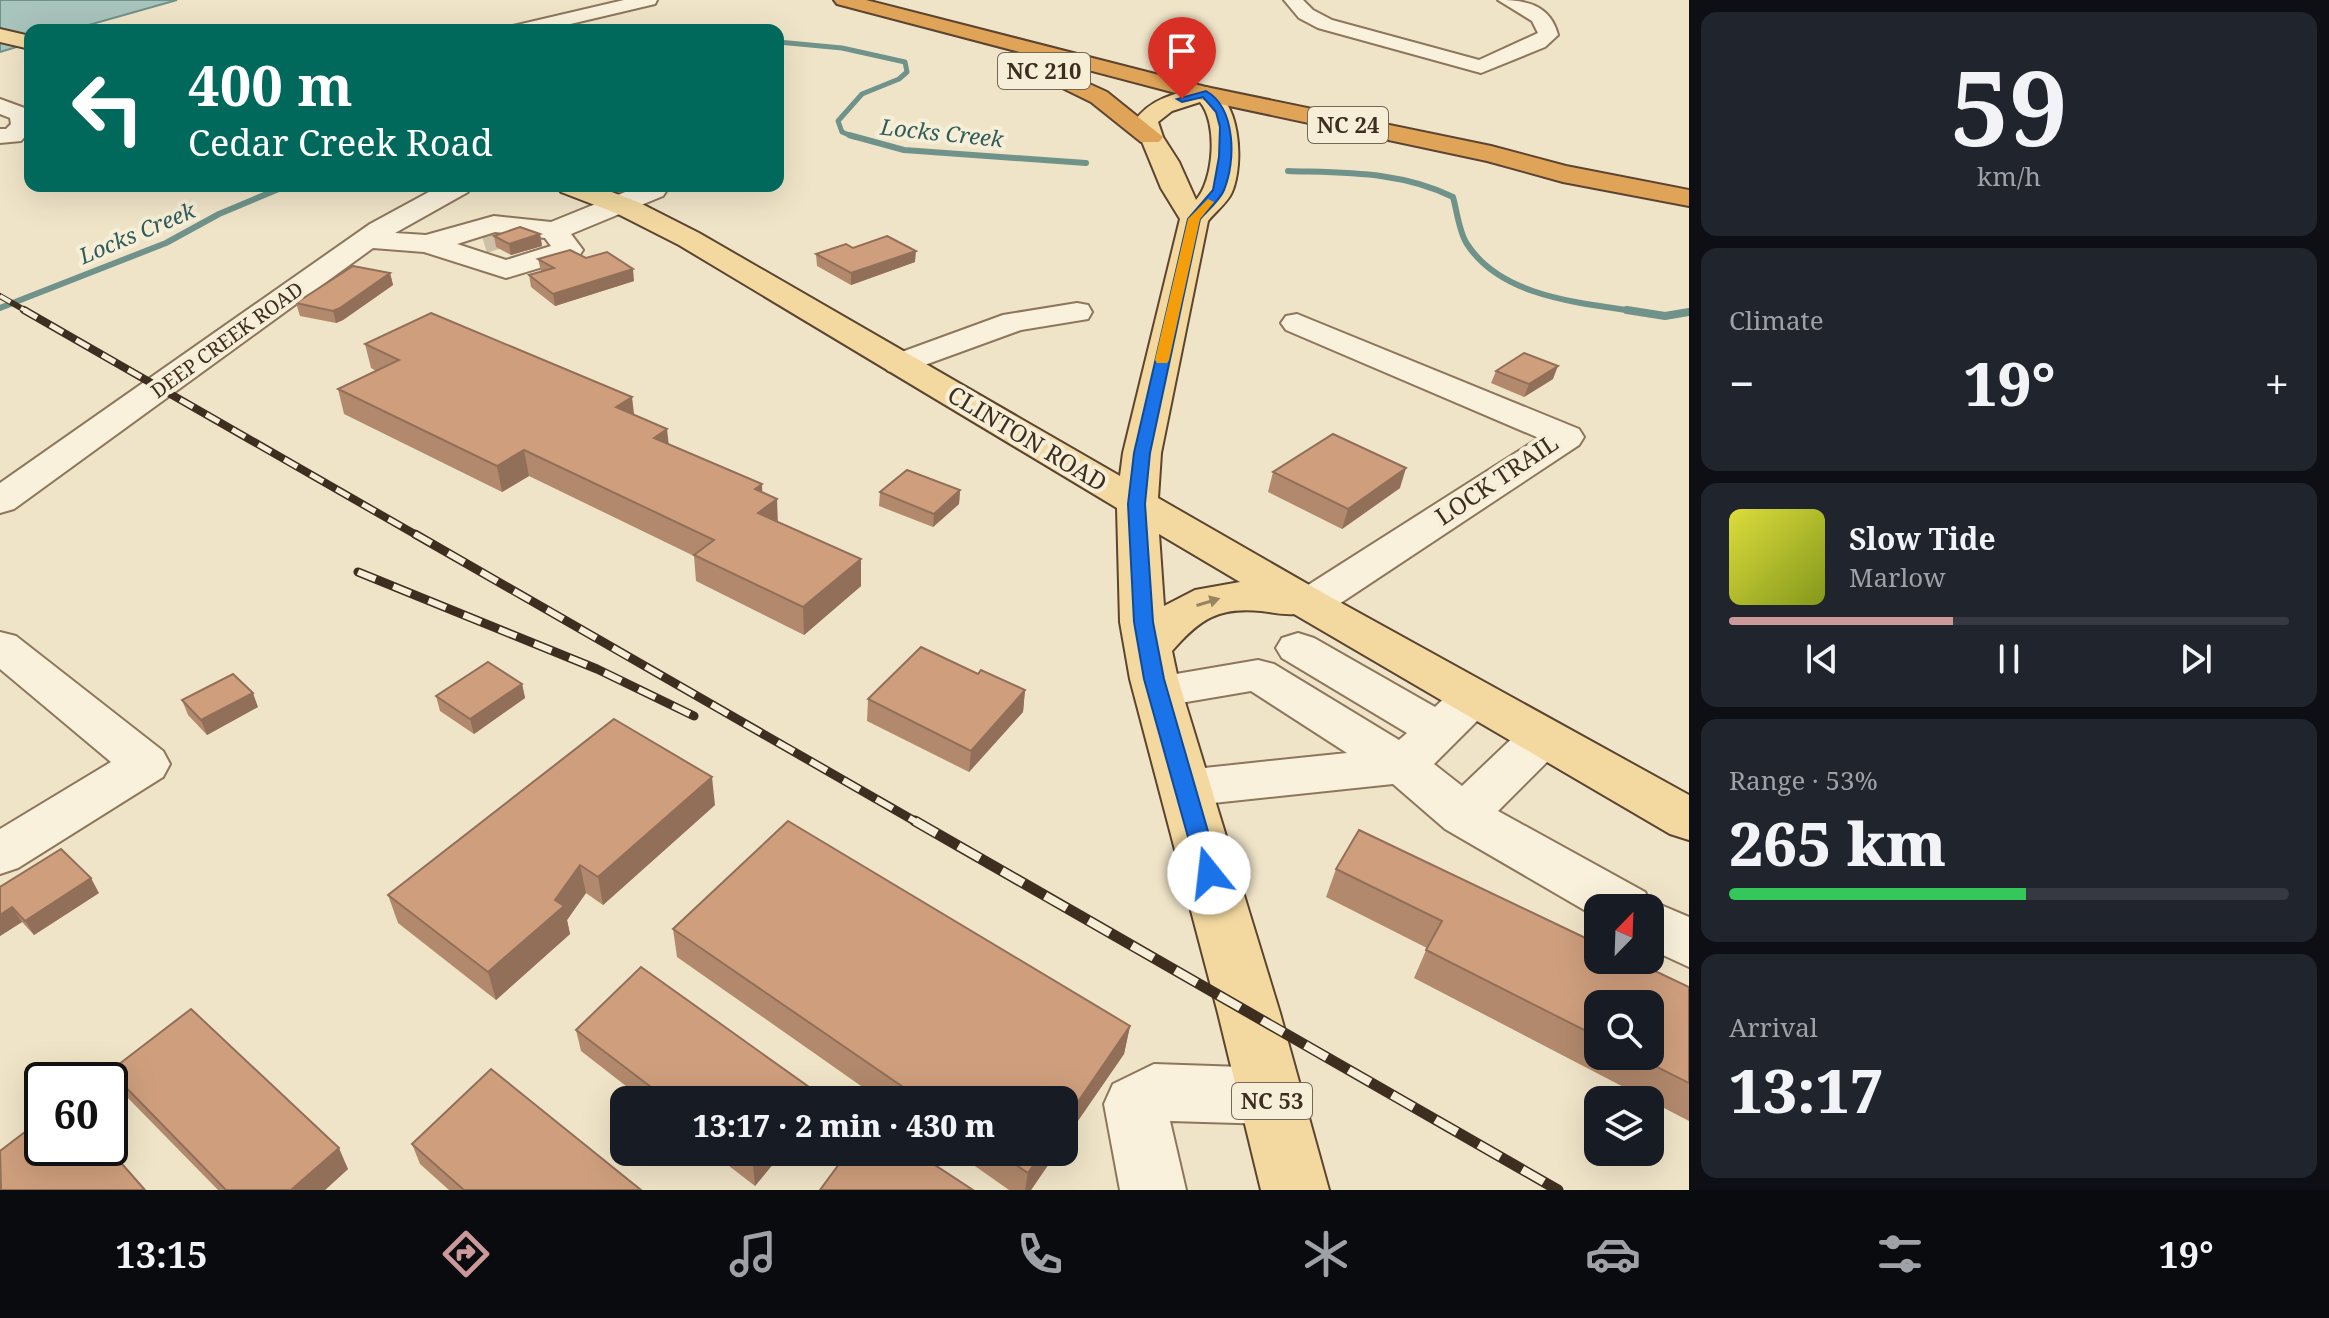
<!DOCTYPE html>
<html lang="en">
<head>
<meta charset="utf-8">
<style>
  :root { --surface:#171b24; --page:#20242c; --text:#f1f3f6; --muted:#9ea1a6; --line:#363941; --accent:#cc999b }
  body { margin:0; font-family:"Noto Serif",serif; background:var(--page); color:var(--text); height:100vh; display:flex; flex-direction:column; font-size:30px; white-space:nowrap }
  * { box-sizing:border-box; margin:0 }
  p { font-size:26px; color:var(--muted) }
  .icon { flex:none; width:44px; height:44px; fill:none; stroke:currentColor; stroke-width:2; stroke-linecap:round; stroke-linejoin:round }
  .map { position:relative; flex:1; overflow:hidden }
  .sheet { display:flex; flex-direction:column; gap:12px; padding:12px; background:#0d0f14; width:640px }
  .sheet>* { flex:none }
  .banner { position:absolute; left:24px; top:24px; width:760px; height:168px; border-radius:16px; box-shadow:0 8px 32px #0002; background:#00695c; color:#fff; overflow:hidden }
  .needle { width:52px; rotate:23deg }
  .fabs { position:absolute; left:1584px; top:894px; display:grid; gap:16px }
  .fabs a { display:grid; place-items:center; width:80px; height:80px; border-radius:16px; background:var(--surface); box-shadow:0 8px 32px #0002; font-size:40px }
  .speed { position:absolute; left:24px; top:1062px; display:flex; gap:16px; font-size:40px; font-weight:700; text-align:center }
  .speed>* { display:grid; place-content:center; width:104px; height:104px; border-radius:50%; background:var(--surface); box-shadow:0 8px 32px #0002; line-height:1 }
  .speed .limit { border:4px solid #111; border-radius:12px; background:#fff; color:#111 }
  .pin { position:absolute; display:grid; place-items:center; width:68px; height:68px; color:#fff; margin:-82px -34px; border-radius:50% 50% 50% 0; rotate:-45deg; box-shadow:0 0 8px #0007 }
  .pin .icon { rotate:45deg }
  .me { position:absolute; width:88px; margin:-44px; rotate:344deg; stroke-linejoin:round; filter:drop-shadow(0 0 6px #0008) }
  .turn { display:flex; align-items:center; gap:28px; height:168px; padding:0 32px; font-size:36px }
  .turn .icon { width:104px; height:104px; stroke-width:2.5 }
  .turn b { display:block; font-size:56px; line-height:68px }
  .big { font-size:60px; font-weight:800; line-height:1.1 }
  .sheet .widget { flex:1; display:flex; flex-direction:column; justify-content:center; gap:12px; min-width:0; padding:0 28px; border-radius:16px; background:var(--page) }
  .sheet .dial { align-items:center; gap:0 }
  .dial b { font-size:104px; line-height:1 }
  .song { display:flex; align-items:center; gap:24px }
  .cover { width:96px; height:96px; border-radius:12px; background:linear-gradient(135deg,hsl(60 70% 55%),hsl(70 70% 35%)) }
  .played { height:8px; border-radius:4px; background:linear-gradient(90deg,var(--accent) 40%,var(--line) 40%) }
  .keys { display:flex; justify-content:space-around; direction:ltr }
  .heat { display:flex; justify-content:space-between; align-items:center; font-size:44px; direction:ltr }
  .charge { height:12px; border-radius:6px; background:linear-gradient(90deg,#34c759 53%,var(--line) 0) }
  .trip { position:absolute; left:610px; top:1086px; width:468px; height:80px; border-radius:16px; background:var(--surface); box-shadow:0 8px 32px #0002; font-weight:800; line-height:80px; text-align:center }
  .menu { display:flex; height:128px; justify-content:space-around; align-items:center; background:#090b0e; color:var(--muted) }
  .menu .icon { width:56px; height:56px }
  .menu .current { color:var(--accent) }
  .menu b { font-size:36px; color:var(--text) }
  main { display:flex; flex:1; min-height:0 }
  .map>svg:first-child { display:block }
  .water { fill:#a9c4bc; stroke:#6f938a; stroke-width:2 }
  .lines { fill:none; stroke-linecap:round; stroke-linejoin:round }
  .stream-far2 { stroke:#6f938a; stroke-width:5 }
  .stream-far1 { stroke:#6f938a; stroke-width:6 }
  .stream { stroke:#6f938a; stroke-width:8 }
  .minor-tunnel { stroke:#ccc0a6; stroke-width:27; stroke-dasharray:27 14; stroke-linecap:butt }
  .minor-casing { stroke:#8d765c; stroke-width:4 }
  .major-casing { stroke:#5b4430; stroke-width:4 }
  .highway-casing { stroke:#5b4430; stroke-width:4 }
  .minor { fill:#faf1dc; fill-rule:evenodd }
  .major { fill:#f3d9a0; fill-rule:evenodd }
  .highway { fill:#e0a458; fill-rule:evenodd }
  .rail-far3-casing { stroke:#3d2e20; stroke-width:6 }
  .rail-far2-casing { stroke:#3d2e20; stroke-width:8 }
  .rail-far1-casing { stroke:#3d2e20; stroke-width:9 }
  .rail-casing { stroke:#3d2e20; stroke-width:11 }
  .rail-far3 { stroke:#f7eed8; stroke-width:4; stroke-dasharray:12; stroke-linecap:butt }
  .rail-far2 { stroke:#f7eed8; stroke-width:5; stroke-dasharray:15; stroke-linecap:butt }
  .rail-far1 { stroke:#f7eed8; stroke-width:6; stroke-dasharray:19; stroke-linecap:butt }
  .rail { stroke:#f7eed8; stroke-width:8; stroke-dasharray:25; stroke-linecap:butt }
  .wall { fill:#b2896c; fill-rule:evenodd }
  .shaded-wall { fill:#916f58 }
  .building { fill:#cf9f7d; stroke:#916f58; stroke-width:2 }
  .oneway { fill:#988460 }
  .route { fill:#1a73e8; stroke:#114b97; stroke-width:2 }
  .slow { fill:#f59e0b }
  .labels { text-anchor:middle; stroke-width:8; stroke-linejoin:round; paint-order:stroke }
  .far-street-label { font-size:20px; fill:#3d2e20; stroke:#f7eed8 }
  .shield { fill:#f7eed8; stroke:#756857; stroke-width:2 }
  .shield-label { font-size:22px; font-weight:bold; fill:#3d2e20 }
  .far-water-label { font-size:22px; font-style:italic; fill:#2f5d5a; stroke:#f7eed8 }
  .street-label { font-size:24px; fill:#3d2e20; stroke:#f7eed8 }
</style>
</head>
<body>
<main>
<div class="map">
<svg width="1689" height="1190" viewBox="0 0 1689 1190">
  <rect width="100%" height="100%" fill="#f0e4c8"/>
  <polygon class="water" points="0,0 177,0 71,30 30,30 30,43 0,52"/>
  <g class="lines">
    <g class="stream-far2">
      <polyline points="616,30 651,30"/>
      <polyline points="778,42 842,48 905,62 907,72 899,79 862,94 838,121 842,132 854,137"/>
    </g>
    <g class="stream-far1">
      <polyline points="849,135 904,150 1086,163"/>
      <path d="M1288,171C1345,173 1400,171 1453,197C1457,211 1459,232 1467,244C1502,298 1582,303 1640,312"/>
      <polyline points="0,308 166,243 219,214 286,186"/>
    </g>
    <polyline class="stream" points="1627,310 1665,316 1689,312"/>
    <polyline class="minor-tunnel" points="483,240 502,234"/>
    <g class="minor-casing">
      <g id="minor">
        <polygon points="624,0 657,0 655,4 545,30 510,30 513,26"/>
        <path d="M1284,0H1303L1313,10L1332,20L1479,60L1538,33L1532,21L1498,0C1525,0 1550,4 1558,35L1545,47L1481,73L1318,28L1299,18Z"/>
        <polygon points="0,99 30,110 30,131 21,141 0,143 0,129 6,129 11,124 10,118 0,114"/>
        <path d="M440,186H472L468,192L395,233L426,235L494,216L551,222L640,186H666L667,190L663,196L571,234L583,250L579,256L506,278L424,252L373,248L14,509L0,513V483L370,224ZM495,232L545,238L551,246L506,260L457,244Z"/>
        <polygon points="1077,303 1088,305 1092,312 1088,319 1021,330 900,374 888,371 883,364 888,357 1003,315"/>
        <polygon points="1297,314 1579,429 1584,437 1579,445 1324,614 1309,617 1294,614 1288,604 1294,594 1539,438 1286,330 1281,323 1286,316"/>
        <polygon points="0,632 16,636 163,751 170,764 163,777 18,868 0,874 0,829 111,762 0,669"/>
        <path d="M1298,633L1314,638L1435,707C1453,690 1464,679 1489,687L1496,698L1489,709L1434,764L1462,786L1525,726L1542,721L1559,726L1566,738L1559,750L1498,811L1645,892L1649,900L1689,917V967L1650,949V908H1598V918L1445,829L1393,784L1185,806L1167,801L1160,788L1167,775L1185,770L1347,753L1251,691L1157,707L1141,702L1134,691L1141,680L1258,660L1274,664L1399,740L1407,733L1282,658L1276,648L1282,638Z"/>
        <polygon points="1154,1064 1271,1068 1293,1076 1302,1096 1293,1116 1271,1124 1170,1121 1186,1190 1120,1190 1104,1104 1113,1084"/>
      </g>
    </g>
    <g class="major-casing">
      <g id="major">
        <polygon points="0,29 30,36 30,49 0,42"/>
        <path d="M1206,87C1241,96 1244,164 1232,192C1228,202 1215,212 1208,221L1161,453L1158,498L1325,594L1689,795V840L1670,834L1294,614C1283,615 1272,612 1261,611C1218,607 1200,619 1172,651L1178,679L1280,1013L1329,1190H1261L1218,1013L1130,679L1120,622L1117,508L679,245L618,214L561,192L557,186H596L638,202L699,233L1120,476L1123,453L1180,219L1161,188L1134,122C1151,97 1177,93 1206,87ZM1200,102C1218,123 1214,180 1196,200L1179,162L1163,137L1158,122L1172,111ZM1159,534L1240,582L1195,590L1164,606Z"/>
      </g>
    </g>
    <g class="highway-casing">
      <g id="highway">
        <polygon points="834,0 866,0 1206,87 1491,146 1566,166 1689,190 1689,206 1563,182 1487,161 1206,101 837,4"/>
        <polygon points="1052,67 1107,92 1163,137 1159,142 1141,142 1091,102 1044,79 1041,74 1044,69"/>
      </g>
    </g>
    <use href="#minor" class="minor"/>
    <use href="#major" class="major"/>
    <use href="#highway" class="highway"/>
    <g class="rail-far3-casing">
      <polyline id="rail-far3" points="0,296 28,312"/>
    </g>
    <g class="rail-far2-casing">
      <polyline id="rail-far2" points="24,310 418,536"/>
    </g>
    <g class="rail-far1-casing">
      <g id="rail-far1">
        <polyline points="415,534 918,823"/>
        <polyline points="358,572 597,669 694,716"/>
      </g>
    </g>
    <g class="rail-casing">
      <polyline id="rail" points="915,821 1558,1190"/>
    </g>
    <use href="#rail-far3" class="rail-far3"/>
    <use href="#rail-far2" class="rail-far2"/>
    <use href="#rail-far1" class="rail-far1"/>
    <use href="#rail" class="rail"/>
  </g>
  <g class="wall">
    <polygon points="540,234 542,246 511,255 496,247 494,236"/>
    <polygon points="853,248 915,262 851,285 817,266 816,254"/>
    <polygon points="538,259 634,281 555,306 531,287 529,275 541,271"/>
    <polygon points="390,273 393,285 343,320 336,323 300,316 296,303"/>
    <polygon points="365,344 634,415 669,444 762,492 778,522 861,559 861,586 804,635 696,581 694,556 529,476 502,492 344,414 338,389 376,371 371,368"/>
    <polygon points="1496,371 1553,379 1524,397 1491,383"/>
    <polygon points="1273,472 1400,488 1342,529 1268,492"/>
    <polygon points="960,490 959,504 933,527 879,506 880,492"/>
    <polygon points="978,674 1025,690 1023,712 969,772 867,721 868,699"/>
    <polygon points="522,684 525,698 474,734 440,711 436,696"/>
    <polygon points="182,700 258,707 207,735 188,715"/>
    <polygon points="715,805 603,905 586,893 567,920 570,934 496,1000 398,923 388,895"/>
    <path d="M1336,869L1689,987V1121L1414,978L1427,948L1326,897ZM1598,1004L1650,1056H1598Z"/>
    <polygon points="0,887 99,893 34,935 22,922 0,936"/>
    <polygon points="673,929 1130,1026 1124,1054 1064,1141 1064,1100 881,1100 677,957"/>
    <polygon points="576,1030 809,1100 644,1100 581,1051"/>
    <polygon points="110,1071 348,1169 325,1190 218,1190 123,1093"/>
    <polygon points="412,1144 641,1190 449,1190 420,1164"/>
    <polygon points="711,1152 783,1152 755,1186"/>
    <polygon points="955,1152 1057,1152 1031,1190 1009,1190"/>
  </g>
  <g class="shaded-wall">
    <polygon points="540,234 542,246 511,255 509,244"/>
    <polygon points="916,251 915,262 851,285 851,273"/>
    <polygon points="633,269 634,281 555,306 553,294"/>
    <polygon points="390,273 393,285 343,320 336,323 333,311"/>
    <polygon points="1558,366 1553,379 1524,397 1529,384"/>
    <polygon points="632,397 635,422 616,407"/>
    <polygon points="667,429 670,455 654,438"/>
    <polygon points="524,450 529,476 502,492 497,466"/>
    <polygon points="1406,468 1400,488 1342,529 1348,509"/>
    <polygon points="762,484 763,509 777,499 778,525 759,539 755,489"/>
    <polygon points="960,490 959,504 933,527 934,514"/>
    <polygon points="861,559 861,586 804,635 803,607"/>
    <polygon points="522,684 525,698 474,734 470,719"/>
    <polygon points="1025,690 1023,712 969,772 971,751"/>
    <polygon points="253,693 258,707 207,735 201,720"/>
    <polygon points="712,777 715,805 603,905 598,877"/>
    <polygon points="580,865 586,893 567,920 570,934 496,1000 488,972"/>
    <polygon points="91,878 99,893 34,935 25,921"/>
    <polygon points="12,907 22,922 0,936 0,915"/>
    <polygon points="1130,1026 1124,1054 1064,1141 1064,1122"/>
    <polygon points="816,1092 816,1100 809,1100"/>
    <polygon points="339,1148 348,1169 325,1190 291,1190"/>
    <polygon points="764,1152 783,1152 755,1186 753,1165"/>
    <polygon points="1043,1152 1057,1152 1031,1190 1025,1190 1028,1173"/>
  </g>
  <g class="building">
    <polygon points="520,227 540,234 509,244 494,236"/>
    <polygon points="887,236 916,251 851,273 816,254 846,244 853,248"/>
    <polygon points="570,250 586,258 607,252 633,269 553,294 529,275 554,268 538,259"/>
    <polygon points="353,266 390,273 340,308 333,311 296,303"/>
    <polygon points="431,313 632,397 616,407 667,429 654,438 762,484 755,489 777,499 758,513 861,559 803,607 694,555 714,540 524,450 497,466 338,389 399,360 365,344"/>
    <polygon points="1524,353 1558,366 1529,384 1496,371"/>
    <polygon points="1333,434 1406,468 1348,509 1273,472"/>
    <polygon points="907,470 960,490 934,514 880,492"/>
    <polygon points="921,647 978,674 981,670 1025,690 971,751 868,699"/>
    <polygon points="488,662 522,684 470,719 436,696"/>
    <polygon points="233,674 253,693 201,720 182,700"/>
    <polygon points="614,719 712,777 598,877 580,865 555,900 564,906 488,972 388,895"/>
    <polygon points="788,821 1130,1026 1064,1122 1064,1100 922,1100 673,929"/>
    <polygon points="1359,830 1598,944 1598,960 1632,960 1689,987 1689,1083 1635,1056 1650,1056 1650,1004 1598,1004 1598,1037 1426,950 1442,921 1336,869"/>
    <polygon points="61,849 91,878 25,921 12,907 0,915 0,887"/>
    <polygon points="641,967 816,1092 809,1100 668,1100 576,1030"/>
    <polygon points="191,1009 339,1148 291,1190 226,1190 110,1071"/>
    <polygon points="491,1069 641,1190 464,1190 412,1144"/>
    <polygon points="42,1119 42,1148 108,1148 145,1190 1,1190 0,1151"/>
    <polygon points="736,1152 764,1152 753,1165"/>
    <polygon points="848,1152 915,1152 973,1190 820,1190"/>
    <polygon points="997,1152 1043,1152 1028,1173"/>
  </g>
  <defs><path id="oneway-solid" d="M-6-.8H1V-3.2L6.5 0L1 3.2V.8H-6Z" transform="scale(2)"/></defs>
  <use class="oneway" href="#oneway-solid" transform="translate(1208 602) rotate(-17)"/>
  <path class="route" d="M1206,91C1236,108 1236,161 1224,190C1220,200 1207,211 1200,219L1150,453L1145,504L1153,622L1164,679L1220,873L1217,879L1209,882L1201,879L1198,873L1144,679L1134,622L1128,504L1134,453L1188,219L1213,190L1219,157L1220,127L1216,112L1203,97L1182,102L1177,99Z"/>
  <polygon class="slow" points="1208,199 1214,202 1200,219 1169,360 1167,363 1157,363 1155,360 1188,219"/>
  <g class="labels">
    <g class="far-street-label">
      <text transform="translate(227 340) rotate(-36)" y="7">DEEP CREEK ROAD</text>
    </g>
    <g class="shield">
      <rect x="998" y="53" width="92" height="36" rx="6"/>
      <rect x="1308" y="107" width="80" height="36" rx="6"/>
      <rect x="1232" y="1083" width="80" height="36" rx="6"/>
    </g>
    <g class="shield-label">
      <text x="1044" y="79">NC 210</text>
      <text x="1348" y="133">NC 24</text>
      <text x="1272" y="1109">NC 53</text>
    </g>
    <g class="far-water-label">
      <text transform="translate(942 133) rotate(6)" y="8">Locks Creek</text>
      <text transform="translate(137 233) rotate(-23)" y="8">Locks Creek</text>
    </g>
    <g class="street-label">
      <text transform="translate(1027 439) rotate(31)" y="8">CLINTON ROAD</text>
      <text transform="translate(1497 480) rotate(-34)" y="8">LOCK TRAIL</text>
    </g>
  </g>
</svg>
<div class="fabs">
<a><svg class="needle" viewBox="-14 -14 28 28"><path d="M0-13l5 13h-10z" fill="#e53935"/><path d="M0 13l5-13h-10z" fill="#9ea1a6"/></svg></a>
<a><svg class="icon" aria-label="search" viewBox="0 0 24 24"><circle cx="10" cy="10" r="6"/><path d="M15 15l6 6"/></svg></a>
<a><svg class="icon" aria-label="layers" viewBox="0 0 24 24"><path d="M12 4l9 5-9 5-9-5zM3 14l9 5 9-5"/></svg></a>
</div>
<div class="speed"><div class="limit">60</div></div>
<div class="pin" style="left:1182px;top:99px;background:#d93025"><svg class="icon" aria-label="arrive" viewBox="0 0 24 24"><path d="M6 21V4h12l-3 4 3 4H6"/></svg></div>
<svg class="me" style="left:1209px;top:873px" viewBox="-20 -20 40 40"><circle r="19" fill="#fff"/><path d="M0-13L10 11 0 6-10 11z" fill="#1a73e8"/></svg>
<div class="trip">13:17 · 2 min · 430 m</div>
<div class="banner">
<div class="turn"><svg class="icon" aria-label="left" viewBox="0 0 24 24"><path d="M17 20v-9H6M10 6l-5 5 5 5"/></svg><div><b>400 m</b>Cedar Creek Road</div></div>
</div>
</div>
<section class="sheet">
<div class="widget dial"><b>59</b><p>km/h</p></div>
<div class="widget"><p>Climate</p>
<div class="heat"><a>−</a><b class="big">19°</b><a>+</a></div>
</div>
<div class="widget">
<div class="song"><i class="cover"></i><div><b>Slow Tide</b><p>Marlow</p></div></div>
<div class="played"></div>
<div class="keys"><svg class="icon" aria-label="previous" viewBox="0 0 24 24"><path d="M18 5L8 12l10 7zM5 5v14"/></svg><svg class="icon" aria-label="pause" viewBox="0 0 24 24"><path d="M8 5v14M16 5v14"/></svg><svg class="icon" aria-label="next" viewBox="0 0 24 24"><path d="M6 5l10 7-10 7zM19 5v14"/></svg></div>
</div>
<div class="widget"><p>Range · 53%</p><b class="big">265 km</b><div class="charge"></div></div>
<div class="widget"><p>Arrival</p><b class="big">13:17</b></div>
</section>
</main>
<nav class="menu">
<b>13:15</b>
<svg class="icon current" aria-label="directions" viewBox="0 0 24 24"><path d="M12 3l9 9-9 9-9-9zM9 14v-3h6M13 9l2 2-2 2"/></svg>
<svg class="icon" aria-label="music" viewBox="0 0 24 24"><path d="M9 18V5l10-2v13"/><circle cx="6" cy="18" r="3"/><circle cx="16" cy="16" r="3"/></svg>
<svg class="icon" aria-label="phone" viewBox="0 0 24 24"><path d="M5 4h4l2 5-3 2q2 4 5 5l2-3 5 2v4C11 20 4 13 5 4z"/></svg>
<svg class="icon" aria-label="climate" viewBox="0 0 24 24"><path d="M12 3v18M4 7l16 10M4 17L20 7"/></svg>
<svg class="icon" aria-label="car" viewBox="0 0 24 24"><path d="M5 17H2v-5l4-1 3-4h7l3 4 3 1v5h-3M9 17h6M6 11h13"/><circle cx="7" cy="17" r="2"/><circle cx="17" cy="17" r="2"/></svg>
<svg class="icon" aria-label="filters" viewBox="0 0 24 24"><path d="M4 7h16M4 17h16"/><circle cx="9" cy="7" r="2"/><circle cx="15" cy="17" r="2"/></svg>
<b>19°</b>
</nav>
</body>
</html>
